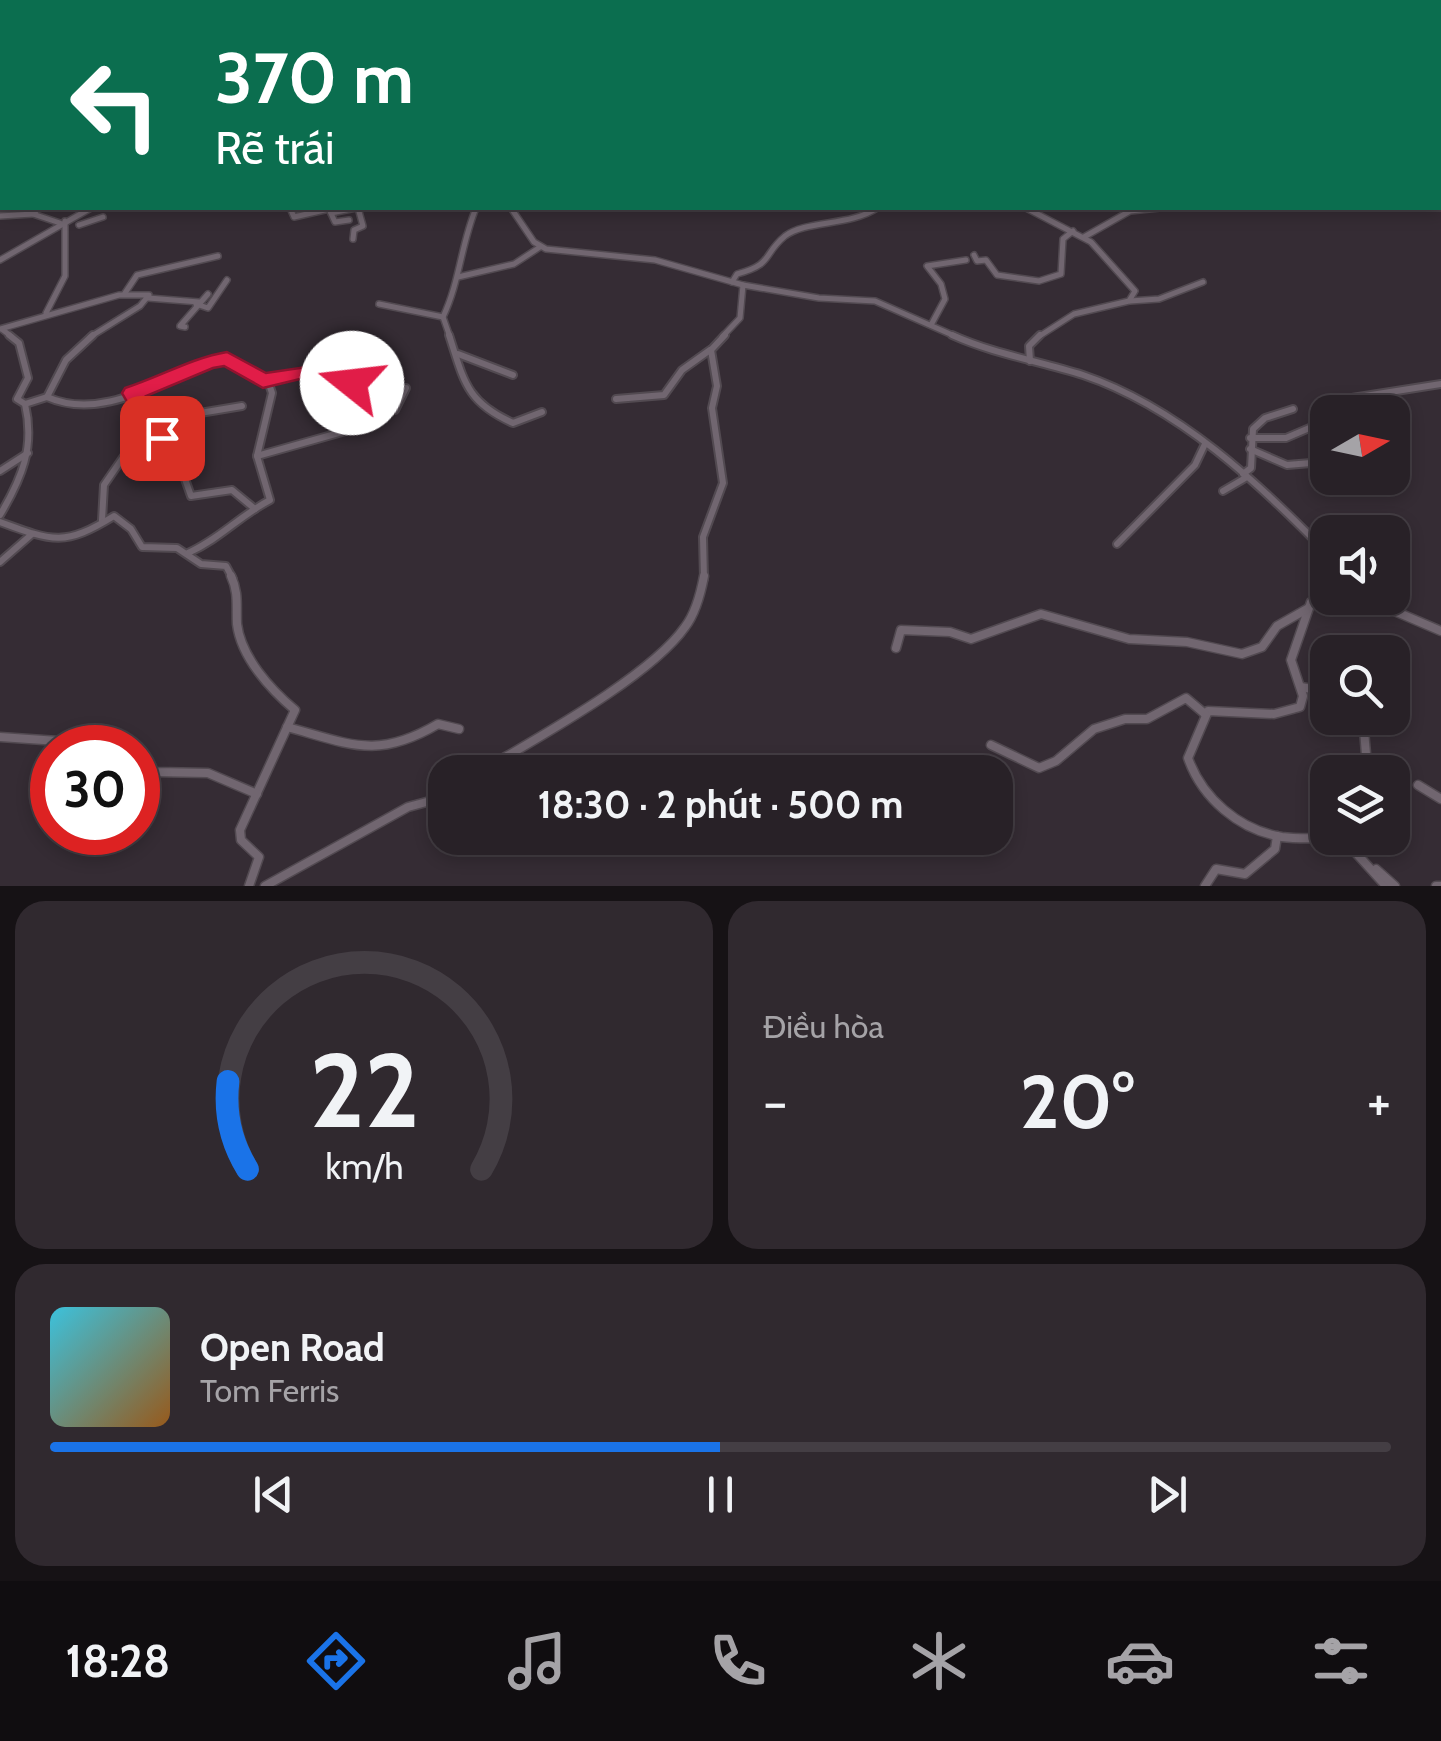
<!DOCTYPE html>
<html lang="vi">
<head>
<meta charset="utf-8">
<style>
  :root { --surface:#282127; --page:#30292f; --text:#f1f3f6; --muted:#a5a3a7; --line:#443e44; --accent:#1a73e8 }
  body { margin:0; font-family:Cabin,sans-serif; background:var(--page); color:var(--text); height:100vh; display:flex; flex-direction:column; font-size:38px; white-space:nowrap }
  * { box-sizing:border-box; margin:0 }
  p { font-size:32px; color:var(--muted) }
  .icon { flex:none; width:55px; height:55px; fill:none; stroke:currentColor; stroke-width:2; stroke-linecap:round; stroke-linejoin:round }
  .map { position:relative; height:886px; overflow:hidden }
  .side { display:flex; flex-direction:column; gap:15px; padding:15px; background:#161215; flex:1 }
  .side>* { flex:none }
  .guide { position:absolute; left:0px; top:0px; width:1442px; height:210px; box-shadow:0 5px 15px #0003,0 0 0 2px var(--line); background:#0b6e4f; color:#fff; overflow:hidden }
  .needle { width:65px; rotate:81deg }
  .controls { position:absolute; left:1310px; top:395px; display:grid; gap:20px }
  .controls a { display:grid; place-items:center; width:100px; height:100px; border-radius:20px; background:var(--surface); box-shadow:0 5px 15px #0003,0 0 0 2px var(--line); font-size:50px }
  .speed { position:absolute; left:30px; top:725px; display:flex; gap:20px; font-size:50px; font-weight:700; text-align:center }
  .speed>* { display:grid; place-content:center; width:130px; height:130px; border-radius:50%; background:var(--surface); box-shadow:0 5px 15px #0003,0 0 0 2px var(--line); line-height:1 }
  .speed .limit { border:15px solid #d22; background:#fff; color:#111 }
  .pin { position:absolute; display:grid; place-items:center; width:85px; height:85px; color:#fff; margin:-42px; border-radius:20px; box-shadow:0 5px 15px #0006 }
  .me { position:absolute; width:110px; margin:-55px; rotate:286deg; stroke-linejoin:round; filter:drop-shadow(0 0 8px #0008) }
  .turn { display:flex; align-items:center; gap:35px; height:210px; padding:0 50px; font-size:45px }
  .turn .icon { width:130px; height:130px; stroke-width:2.5 }
  .turn b { display:block; font-size:70px; line-height:85px }
  .big { font-size:75px; font-weight:800; line-height:1.1 }
  .side .tile { flex:1; display:flex; flex-direction:column; justify-content:center; gap:15px; min-width:0; padding:0 35px; border-radius:30px; background:var(--page) }
  .side .dial { align-items:center; gap:0 }
  .dial svg { height:260px; overflow:visible; fill:none; stroke:var(--line); stroke-width:7; stroke-linecap:round; text-anchor:middle }
  .dial text { fill:var(--text); stroke:none }
  .song { display:flex; align-items:center; gap:30px }
  .cover { width:120px; height:120px; border-radius:15px; background:linear-gradient(135deg,hsl(190 70% 55%),hsl(30 70% 35%)) }
  .played { height:10px; border-radius:5px; background:linear-gradient(90deg,var(--accent) 50%,var(--line) 50%) }
  .keys { display:flex; justify-content:space-around; direction:ltr }
  .heat { display:flex; justify-content:space-between; align-items:center; font-size:55px; direction:ltr }
  .side .tiles { flex:1; display:grid; gap:15px; grid-template-columns:1fr 1fr }
  .tile:last-child { grid-column:span 2 }
  .trip { position:absolute; left:428px; top:755px; width:585px; height:100px; border-radius:30px; background:var(--surface); box-shadow:0 5px 15px #0003,0 0 0 2px var(--line); font-weight:800; line-height:100px; text-align:center }
  .menu { display:flex; height:160px; justify-content:space-around; align-items:center; background:#100d10; color:var(--muted) }
  .menu .icon { width:70px; height:70px }
  .menu .active { color:var(--accent) }
  .menu b { font-size:45px; color:var(--text) }
  .map>svg:first-child { display:block }
  .lines { fill:none; stroke-linecap:round; stroke-linejoin:round }
  .minor-far3-casing { stroke:#524a51; stroke-width:6 }
  .minor-far2-casing { stroke:#524a51; stroke-width:8 }
  .minor-far1-casing { stroke:#524a51; stroke-width:10 }
  .minor-casing { stroke:#524a51; stroke-width:11 }
  .minor-far3 { stroke:#716670; stroke-width:4 }
  .minor-far2 { stroke:#716670; stroke-width:5 }
  .minor-far1 { stroke:#716670; stroke-width:6 }
  .minor { stroke:#716670; stroke-width:8 }
  .route { fill:#e11d48; stroke:#92132f; stroke-width:2.5 }
</style>
</head>
<body>
<div class="map">
<svg width="1441" height="886" viewBox="0 0 1441 886">
  <rect width="100%" height="100%" fill="#352c34"/>
  <g class="lines">
    <g class="minor-far3-casing">
      <g id="minor-far3">
        <polyline points="205,0 210,2"/>
        <polyline points="434,0 438,2"/>
        <polyline points="725,0 745,2"/>
        <polyline points="1023,0 1031,2"/>
        <polyline points="1284,0 1294,0"/>
        <polyline points="1306,0 1315,0"/>
        <polyline points="228,2 235,0"/>
        <polyline points="356,2 364,2"/>
        <polyline points="405,2 414,0"/>
        <polyline points="547,2 554,0"/>
        <polyline points="599,2 606,0"/>
        <polyline points="644,2 650,0"/>
        <polyline points="817,2 822,0"/>
        <polyline points="1241,2 1245,0"/>
      </g>
    </g>
    <g class="minor-far2-casing">
      <g id="minor-far2">
        <polyline points="290,208 294,217 329,209"/>
        <polyline points="511,208 534,242 546,249 655,260 743,285 819,298 875,301 957,337"/>
        <polyline points="1026,208 1091,242 1135,291 1129,301 1074,314 1038,337"/>
        <polyline points="329,209 335,222 349,220"/>
        <polyline points="331,213 356,208"/>
        <polyline points="33,214 60,223"/>
        <polyline points="0,216 33,214 39,208"/>
        <polyline points="79,225 103,217"/>
        <polyline points="1084,237 1130,211 1159,208"/>
        <polyline points="353,239 354,230 363,226 358,208"/>
        <polyline points="974,255 977,261 986,260 997,275 1039,281 1061,274 1063,239 1073,231"/>
        <polyline points="0,260 91,208"/>
        <polyline points="458,277 514,264 540,247"/>
        <path d="M732,282L737,274C774,264 762,255 785,236C806,220 851,226 877,208"/>
        <polyline points="125,293 137,275 218,256"/>
        <polyline points="148,298 199,302"/>
        <polyline points="1130,301 1159,299 1203,282"/>
        <polyline points="196,304 208,308 227,280"/>
        <polyline points="379,304 443,317"/>
        <polyline points="46,313 65,276 65,221"/>
        <polyline points="931,325 945,299 941,284 927,266 966,260"/>
        <polyline points="185,327 180,326 208,294"/>
        <polyline points="0,329 119,295 149,295 140,306 90,337"/>
        <polyline points="3,330 12,337"/>
        <path d="M450,337L443,317C460,281 461,244 476,208"/>
        <polyline points="722,337 740,318 743,285"/>
      </g>
    </g>
    <g class="minor-far1-casing">
      <g id="minor-far1">
        <path d="M449,335C464,381 466,402 513,423L542,412"/>
        <path d="M952,335C994,354 1039,361 1083,375C1178,407 1260,484 1328,554"/>
        <polyline points="458,354 513,375"/>
        <polyline points="1030,361 1029,346 1040,335"/>
        <polyline points="133,393 145,413 158,420 155,435 176,447 176,462 187,466 185,479 191,496 232,490 255,509"/>
        <polyline points="47,397 66,360 93,335"/>
        <polyline points="616,399 664,395 682,370 710,350"/>
        <path d="M25,404L47,397C106,423 167,375 223,359L263,381L320,370L350,377L355,385L406,388L395,410L379,411L360,427L257,456"/>
        <polyline points="1344,412 1352,398 1441,384"/>
        <polyline points="158,420 242,406"/>
        <polyline points="1250,438 1286,438 1328,420"/>
        <polyline points="1250,449 1287,465 1311,463"/>
        <polyline points="0,471 28,453"/>
        <polyline points="1243,474 1251,468 1253,429 1265,418 1293,409"/>
        <polyline points="1223,491 1247,477"/>
        <path d="M0,515C22,478 35,447 25,404L17,399L28,378L19,343L9,335"/>
        <polyline points="102,520 104,485 151,417"/>
        <path d="M0,522C54,542 65,546 114,516L131,529L142,547L177,548L201,564L226,566L233,579"/>
        <polyline points="1117,544 1195,465 1205,444"/>
        <path d="M188,553C221,538 238,517 270,500L257,456L272,393L268,381"/>
        <polyline points="0,562 32,534"/>
        <polyline points="704,579 703,537 723,483 712,408 717,386 711,350 725,335"/>
      </g>
    </g>
    <g class="minor-casing">
      <g id="minor">
        <path d="M231,576C239,593 236,606 237,624C241,657 270,689 295,710L240,830L241,840L259,857L249,886"/>
        <path d="M1343,598L1311,602L1291,660L1303,696L1300,707L1274,714L1208,711L1188,758C1202,798 1239,830 1282,837C1304,840 1325,836 1346,842L1386,886"/>
        <polyline points="1364,598 1441,631"/>
        <polyline points="896,648 901,630 950,632 971,639 1041,614 1129,639 1187,642 1242,654 1262,647 1277,626 1307,609"/>
        <polyline points="1301,687 1328,692"/>
        <polyline points="1363,718 1367,766"/>
        <path d="M287,727C350,744 377,760 438,724L459,729"/>
        <polyline points="0,737 58,741 79,748"/>
        <polyline points="991,745 1039,768 1056,761 1094,729 1125,719 1147,719 1186,698 1205,714"/>
        <polyline points="138,766 156,772 208,773 257,794"/>
        <path d="M480,772C535,739 650,677 685,627C695,614 701,592 704,576"/>
        <polyline points="1418,785 1441,799"/>
        <polyline points="1376,869 1395,886"/>
        <polyline points="265,886 408,807 445,797"/>
        <polyline points="1205,886 1216,869 1245,874 1275,849 1277,836"/>
        <polyline points="1436,886 1441,886"/>
      </g>
    </g>
    <use href="#minor-far3" class="minor-far3"/>
    <use href="#minor-far2" class="minor-far2"/>
    <use href="#minor-far1" class="minor-far1"/>
    <use href="#minor" class="minor"/>
  </g>
  <path class="route" d="M227,352L266,373L334,363L358,372L362,383L352,390L331,377L300,379L263,388L224,366L213,368L146,396L153,408L166,414L165,429L173,438L162,446L145,438V423L137,419L122,393L125,388C160,377 191,358 227,352Z"/>
</svg>
<div class="controls">
<a><svg class="needle" viewBox="-14 -14 28 28"><path d="M0-13l5 13h-10z" fill="#e53935"/><path d="M0 13l5-13h-10z" fill="#a5a3a7"/></svg></a>
<a><svg class="icon" aria-label="sound" viewBox="0 0 24 24"><path d="M4 9h4l5-4v14l-5-4H4zM17 9q2 3 0 6"/></svg></a>
<a><svg class="icon" aria-label="search" viewBox="0 0 24 24"><circle cx="10" cy="10" r="6"/><path d="M15 15l6 6"/></svg></a>
<a><svg class="icon" aria-label="layers" viewBox="0 0 24 24"><path d="M12 4l9 5-9 5-9-5zM3 14l9 5 9-5"/></svg></a>
</div>
<div class="speed"><div class="limit">30</div></div>
<div class="pin" style="left:162px;top:438px;background:#d93025"><svg class="icon" aria-label="arrive" viewBox="0 0 24 24"><path d="M6 21V4h12l-3 4 3 4H6"/></svg></div>
<svg class="me" style="left:352px;top:383px" viewBox="-20 -20 40 40"><circle r="19" fill="#fff"/><path d="M0-13L10 11 0 6-10 11z" fill="#e11d48"/></svg>
<div class="trip">18:30 · 2 phút · 500 m</div>
<div class="guide">
<div class="turn"><svg class="icon" aria-label="left" viewBox="0 0 24 24"><path d="M17 20v-9H6M10 6l-5 5 5 5"/></svg><div><b>370 m</b>Rẽ trái</div></div>
</div>
</div>
<section class="side">
<div class="tiles">
<div class="tile dial"><svg viewBox="0 0 100 80">
<path d="M14 69A42 42 0 1 1 86 69"/>
<path d="M14 69A42 42 0 0 1 8 42" stroke="#1a73e8"/>
<text x="50" y="56" font-size="32" font-weight="700">22</text>
<text x="50" y="72" font-size="11">km/h</text>
</svg></div>
<div class="tile"><p>Điều hòa</p>
<div class="heat"><a>−</a><b class="big">20°</b><a>+</a></div>
</div>
<div class="tile">
<div class="song"><i class="cover"></i><div><b>Open Road</b><p>Tom Ferris</p></div></div>
<div class="played"></div>
<div class="keys"><svg class="icon" aria-label="previous" viewBox="0 0 24 24"><path d="M18 5L8 12l10 7zM5 5v14"/></svg><svg class="icon" aria-label="pause" viewBox="0 0 24 24"><path d="M8 5v14M16 5v14"/></svg><svg class="icon" aria-label="next" viewBox="0 0 24 24"><path d="M6 5l10 7-10 7zM19 5v14"/></svg></div>
</div>
</div>
</section>
<nav class="menu">
<b>18:28</b>
<svg class="icon active" aria-label="directions" viewBox="0 0 24 24"><path d="M12 3l9 9-9 9-9-9zM9 14v-3h6M13 9l2 2-2 2"/></svg>
<svg class="icon" aria-label="music" viewBox="0 0 24 24"><path d="M9 18V5l10-2v13"/><circle cx="6" cy="18" r="3"/><circle cx="16" cy="16" r="3"/></svg>
<svg class="icon" aria-label="phone" viewBox="0 0 24 24"><path d="M5 4h4l2 5-3 2q2 4 5 5l2-3 5 2v4C11 20 4 13 5 4z"/></svg>
<svg class="icon" aria-label="climate" viewBox="0 0 24 24"><path d="M12 3v18M4 7l16 10M4 17L20 7"/></svg>
<svg class="icon" aria-label="car" viewBox="0 0 24 24"><path d="M5 17H2v-5l4-1 3-4h7l3 4 3 1v5h-3M9 17h6M6 11h13"/><circle cx="7" cy="17" r="2"/><circle cx="17" cy="17" r="2"/></svg>
<svg class="icon" aria-label="filters" viewBox="0 0 24 24"><path d="M4 7h16M4 17h16"/><circle cx="9" cy="7" r="2"/><circle cx="15" cy="17" r="2"/></svg>
</nav>
</body>
</html>
